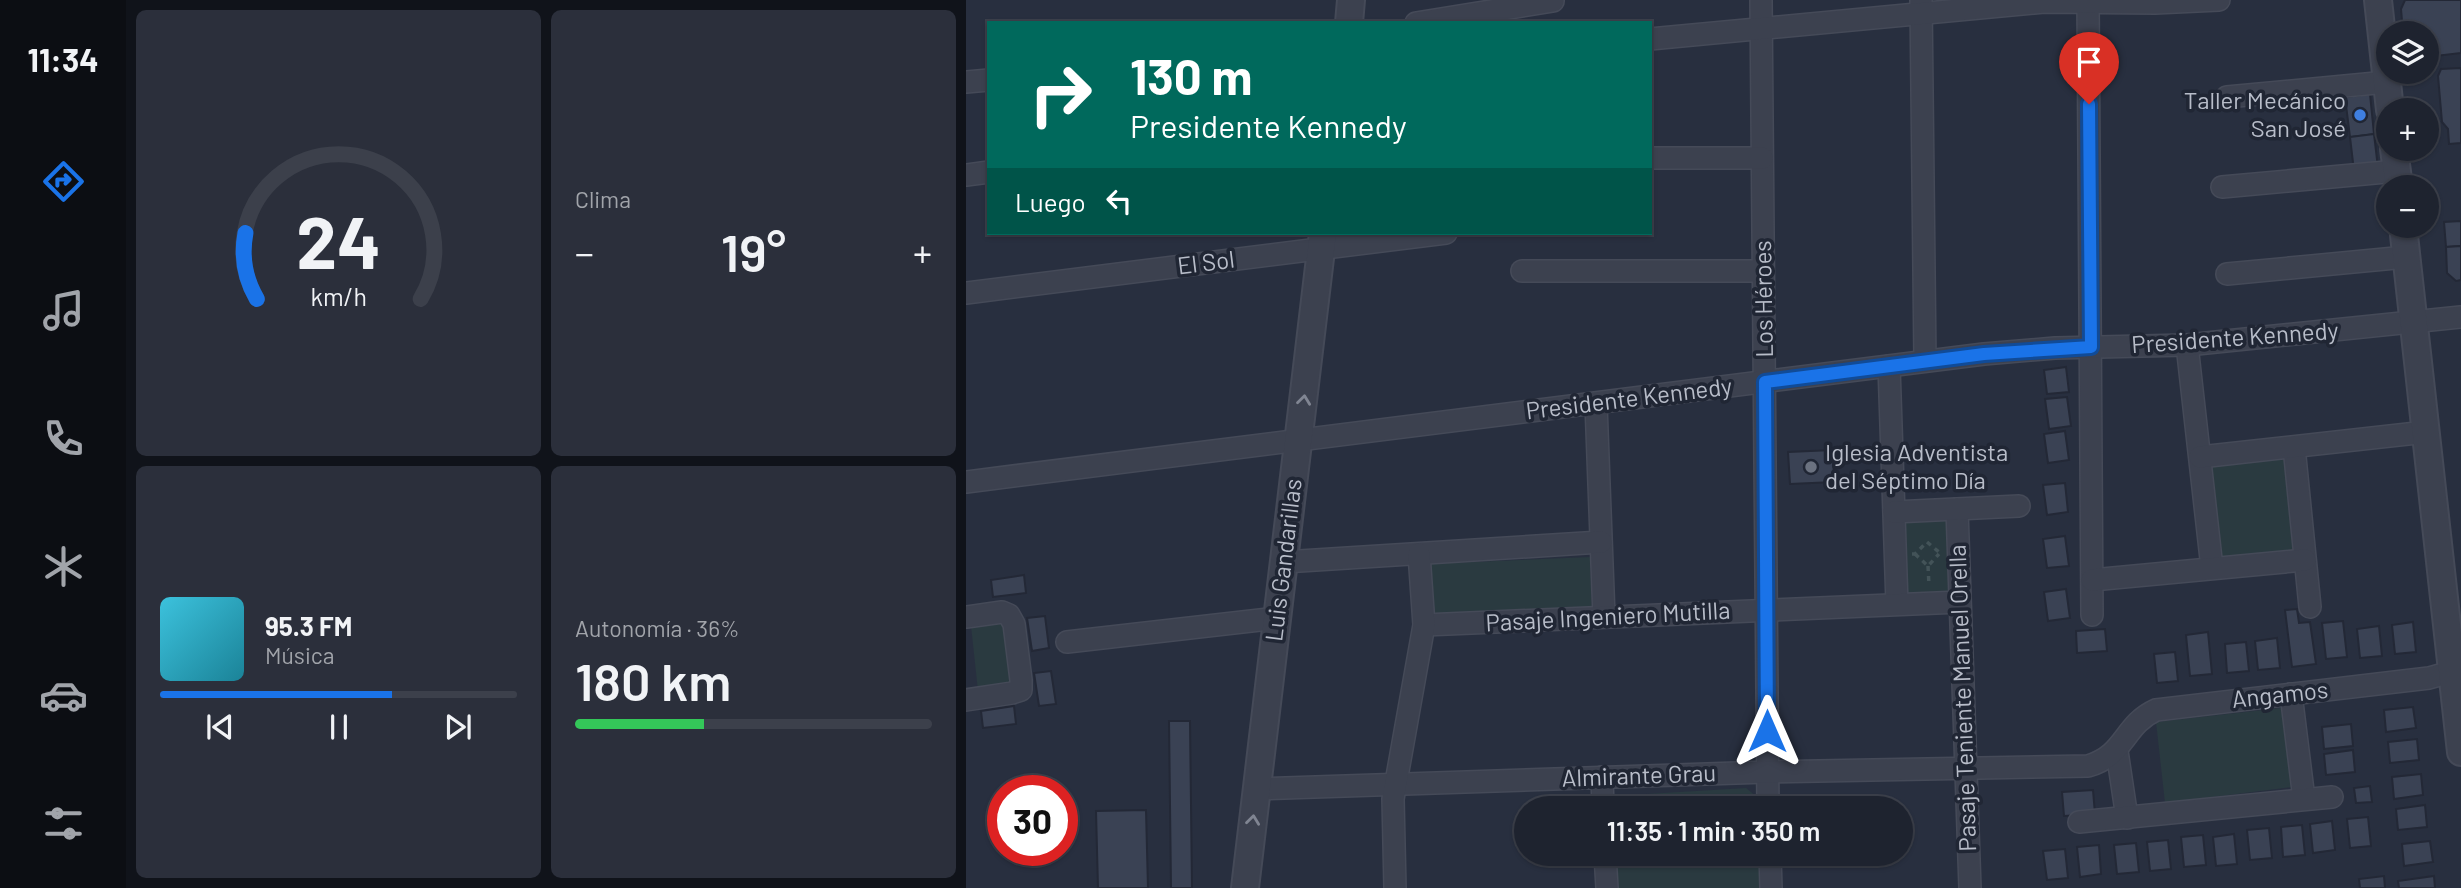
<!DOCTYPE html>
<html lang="es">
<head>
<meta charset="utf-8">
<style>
  :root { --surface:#1e232f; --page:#2b2f3b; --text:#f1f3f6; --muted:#a1a4aa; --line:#3c404b; --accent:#1a73e8 }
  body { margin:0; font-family:Barlow,sans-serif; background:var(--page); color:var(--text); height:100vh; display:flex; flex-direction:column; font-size:26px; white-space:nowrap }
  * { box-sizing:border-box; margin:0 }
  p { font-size:23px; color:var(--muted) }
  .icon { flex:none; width:38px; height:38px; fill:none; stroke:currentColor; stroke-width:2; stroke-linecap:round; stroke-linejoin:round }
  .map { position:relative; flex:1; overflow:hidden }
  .drawer { display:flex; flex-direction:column; gap:10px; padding:10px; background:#10131a; width:840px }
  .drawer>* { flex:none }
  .banner { position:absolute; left:21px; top:21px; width:665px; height:214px; border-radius:0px; box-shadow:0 2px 5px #0004,0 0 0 2px var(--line); background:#00695c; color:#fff; overflow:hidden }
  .fabs { position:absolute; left:1410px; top:21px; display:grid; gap:14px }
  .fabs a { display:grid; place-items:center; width:63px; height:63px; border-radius:50%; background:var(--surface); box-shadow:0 2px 5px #0004,0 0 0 2px var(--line); font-size:35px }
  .speed { position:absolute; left:21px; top:775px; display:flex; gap:14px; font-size:35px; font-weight:700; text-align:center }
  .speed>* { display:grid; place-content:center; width:91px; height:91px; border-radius:50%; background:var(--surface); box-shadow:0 2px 5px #0004,0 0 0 2px var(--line); line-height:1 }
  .speed .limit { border:10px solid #d22; background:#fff; color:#111 }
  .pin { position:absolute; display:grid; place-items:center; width:60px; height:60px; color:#fff; margin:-72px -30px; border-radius:50% 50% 50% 0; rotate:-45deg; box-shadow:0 0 7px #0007 }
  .pin .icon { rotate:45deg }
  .me { position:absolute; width:77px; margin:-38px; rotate:0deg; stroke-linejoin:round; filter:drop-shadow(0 0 5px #0008) }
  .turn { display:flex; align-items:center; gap:24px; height:147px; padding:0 28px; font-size:32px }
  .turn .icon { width:91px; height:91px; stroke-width:2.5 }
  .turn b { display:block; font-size:49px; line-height:60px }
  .then { display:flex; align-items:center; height:66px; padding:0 28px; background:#0003; gap:14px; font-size:26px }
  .big { font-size:52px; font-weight:600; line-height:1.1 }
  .drawer .tile { flex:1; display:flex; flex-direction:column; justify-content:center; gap:10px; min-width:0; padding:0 24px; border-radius:10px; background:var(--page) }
  .drawer .dial { align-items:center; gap:0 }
  .dial svg { height:182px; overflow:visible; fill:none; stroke:var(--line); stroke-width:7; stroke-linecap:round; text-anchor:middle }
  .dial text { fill:var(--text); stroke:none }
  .song { display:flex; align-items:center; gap:21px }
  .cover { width:84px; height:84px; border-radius:10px; background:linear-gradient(135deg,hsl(190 70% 55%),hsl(190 70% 35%)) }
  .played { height:7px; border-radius:4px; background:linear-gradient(90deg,var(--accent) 65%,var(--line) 65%) }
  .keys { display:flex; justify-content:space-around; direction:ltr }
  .heat { display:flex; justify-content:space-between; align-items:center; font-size:38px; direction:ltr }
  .charge { height:10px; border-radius:5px; background:linear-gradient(90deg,#34c759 36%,var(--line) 0) }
  .drawer .tiles { flex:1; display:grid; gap:10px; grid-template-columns:repeat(2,1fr) }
  .trip { position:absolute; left:548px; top:796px; width:399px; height:70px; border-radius:35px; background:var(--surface); box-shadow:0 2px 5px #0004,0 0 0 2px var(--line); font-weight:600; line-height:70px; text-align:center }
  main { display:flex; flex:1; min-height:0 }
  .dock { display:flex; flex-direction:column; width:126px; justify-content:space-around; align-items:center; background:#0c0e13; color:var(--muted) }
  .dock .icon { width:49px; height:49px }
  .dock .on { color:var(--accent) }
  .dock b { font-size:32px; color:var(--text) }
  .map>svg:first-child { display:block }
  .green { fill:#2a3a40 }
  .building { fill:#3a4254; stroke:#232836; stroke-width:2 }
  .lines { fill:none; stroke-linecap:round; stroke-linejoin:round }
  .minor-casing { stroke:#454a58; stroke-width:24 }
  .tertiary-casing { stroke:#454a58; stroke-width:30 }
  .path { stroke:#435358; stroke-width:3.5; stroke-dasharray:5 5; stroke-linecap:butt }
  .minor { stroke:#3c414f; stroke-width:21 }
  .tertiary { stroke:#3c414f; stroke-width:26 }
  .oneway { stroke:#808592 }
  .route-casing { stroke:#114b97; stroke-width:18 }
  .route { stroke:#1a73e8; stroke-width:12 }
  .shop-dot { fill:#3f7fe0; stroke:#202634; stroke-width:2.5 }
  .worship-dot { fill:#6b7280; stroke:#202634; stroke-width:2.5 }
  .labels { text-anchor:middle; stroke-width:7; stroke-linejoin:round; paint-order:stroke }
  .poi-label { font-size:24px; fill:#b8bdc9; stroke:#202634; text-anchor:end }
  .street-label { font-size:24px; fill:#b8bdc9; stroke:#202634 }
</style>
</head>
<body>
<main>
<nav class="dock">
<b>11:34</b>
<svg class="icon on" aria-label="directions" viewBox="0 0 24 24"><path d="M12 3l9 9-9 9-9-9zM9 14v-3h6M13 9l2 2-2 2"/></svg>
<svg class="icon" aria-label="music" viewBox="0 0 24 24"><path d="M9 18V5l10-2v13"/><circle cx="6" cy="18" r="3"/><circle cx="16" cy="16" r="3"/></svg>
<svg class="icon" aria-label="phone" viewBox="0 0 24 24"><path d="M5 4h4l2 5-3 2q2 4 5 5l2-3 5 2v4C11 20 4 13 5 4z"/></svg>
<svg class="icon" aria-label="climate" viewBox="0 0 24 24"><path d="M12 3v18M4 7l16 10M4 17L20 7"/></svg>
<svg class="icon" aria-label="car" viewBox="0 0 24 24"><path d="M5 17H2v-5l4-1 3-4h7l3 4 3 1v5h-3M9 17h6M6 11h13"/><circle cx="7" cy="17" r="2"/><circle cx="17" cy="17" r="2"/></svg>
<svg class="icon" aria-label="filters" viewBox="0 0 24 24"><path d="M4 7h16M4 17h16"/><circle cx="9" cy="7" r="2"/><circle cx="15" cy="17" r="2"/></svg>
</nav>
<section class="drawer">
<div class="tiles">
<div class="tile dial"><svg viewBox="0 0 100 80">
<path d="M14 69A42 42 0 1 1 86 69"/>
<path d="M14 69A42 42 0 0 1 9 40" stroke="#1a73e8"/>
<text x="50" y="56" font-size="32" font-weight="700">24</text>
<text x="50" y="72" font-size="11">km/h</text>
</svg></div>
<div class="tile"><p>Clima</p>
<div class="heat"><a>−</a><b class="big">19°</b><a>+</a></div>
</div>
<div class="tile">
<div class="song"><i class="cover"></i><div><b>95.3 FM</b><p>Música</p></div></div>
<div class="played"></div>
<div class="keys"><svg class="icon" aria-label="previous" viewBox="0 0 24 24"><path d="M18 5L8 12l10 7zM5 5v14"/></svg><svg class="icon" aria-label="pause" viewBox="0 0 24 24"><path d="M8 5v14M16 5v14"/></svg><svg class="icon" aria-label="next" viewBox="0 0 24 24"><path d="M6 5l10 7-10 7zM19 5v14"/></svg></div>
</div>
<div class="tile"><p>Autonomía · 36%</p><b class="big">180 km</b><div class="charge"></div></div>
</div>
</section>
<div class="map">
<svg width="1495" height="888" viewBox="0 0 1495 888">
  <rect width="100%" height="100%" fill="#282f3f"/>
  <g class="green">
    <polygon points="1319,454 1331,550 1248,558 1238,463"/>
    <polygon points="983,519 986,597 937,601 934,522"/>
    <polygon points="624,557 626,612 464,622 459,564"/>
    <polygon points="43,622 50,687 12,691 5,626"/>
    <polygon points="1315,708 1326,787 1199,803 1190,722"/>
    <polygon points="780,788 791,797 791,808 647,808 647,796"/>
    <polygon points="647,854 794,854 797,888 647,888"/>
  </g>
  <g class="building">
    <polygon points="1439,0 1495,0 1495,53 1461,57 1461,33 1437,33 1435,9"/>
    <polygon points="1495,68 1495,143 1483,144 1482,129 1476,122 1472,76 1475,69"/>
    <polygon points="1404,94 1408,134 1384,137 1379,97"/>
    <polygon points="1408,134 1412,168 1388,171 1384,137"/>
    <polygon points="1495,221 1495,246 1480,247 1478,222"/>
    <polygon points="1495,246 1495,280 1490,281 1481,273 1480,247"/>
    <polygon points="1100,367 1103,392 1081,394 1078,370"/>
    <polygon points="1101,397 1105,426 1083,429 1079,399"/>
    <polygon points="1099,431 1103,460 1082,463 1078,434"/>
    <polygon points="867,450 868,482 824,484 822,452"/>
    <polygon points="1099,483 1102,512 1081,515 1077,485"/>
    <polygon points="1099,536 1103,566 1081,568 1077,539"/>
    <polygon points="58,575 60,593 27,597 25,580"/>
    <polygon points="1100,589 1104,618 1082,621 1078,592"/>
    <polygon points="1331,609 1333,623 1344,622 1350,664 1326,667 1319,610"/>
    <polygon points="79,616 83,648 66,651 61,618"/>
    <polygon points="1377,621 1381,657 1360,659 1356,623"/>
    <polygon points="1447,622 1450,652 1429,654 1426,625"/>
    <polygon points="1413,626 1416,656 1394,658 1391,629"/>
    <polygon points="1139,629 1141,651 1111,653 1110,631"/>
    <polygon points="1242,632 1246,674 1224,676 1220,635"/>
    <polygon points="1311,638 1314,668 1292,670 1289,641"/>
    <polygon points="1280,642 1283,671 1261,673 1259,644"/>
    <polygon points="1209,652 1212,681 1191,683 1188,654"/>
    <polygon points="85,671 90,704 73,706 68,673"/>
    <polygon points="48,706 50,724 17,728 15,711"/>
    <polygon points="1447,707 1450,728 1420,732 1418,710"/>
    <polygon points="203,721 224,721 226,888 205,888"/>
    <polygon points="1385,724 1387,746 1358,749 1356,727"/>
    <polygon points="1451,739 1453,760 1424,763 1422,742"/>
    <polygon points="1387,750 1389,772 1360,775 1358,754"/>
    <polygon points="1455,774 1457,795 1428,799 1426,777"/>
    <polygon points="1404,786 1406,802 1390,803 1388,788"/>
    <polygon points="1127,790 1129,814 1098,816 1096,792"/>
    <polygon points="1459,805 1461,827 1432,830 1430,809"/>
    <polygon points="180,810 182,888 132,888 130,811"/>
    <polygon points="1402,817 1405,846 1384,848 1381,819"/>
    <polygon points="1366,821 1369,850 1347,853 1344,824"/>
    <polygon points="1336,825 1339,855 1317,857 1315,827"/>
    <polygon points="1303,828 1306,858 1284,860 1281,830"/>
    <polygon points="1268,834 1271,864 1250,866 1247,837"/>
    <polygon points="1237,835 1240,865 1218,867 1215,837"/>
    <polygon points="1202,840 1205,869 1184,871 1181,842"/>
    <polygon points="1464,841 1467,862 1438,866 1436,844"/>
    <polygon points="1170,843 1173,872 1151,874 1148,845"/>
    <polygon points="1133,845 1135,874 1114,877 1111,847"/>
    <polygon points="1099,849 1102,878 1081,880 1077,851"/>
    <polygon points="1418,876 1419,888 1394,888 1393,879"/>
    <polygon points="1468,876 1469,888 1433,888 1432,881"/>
  </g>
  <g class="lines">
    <g class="minor-casing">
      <g id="minor">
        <polyline points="795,0 802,808"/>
        <polyline points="955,0 959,361"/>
        <polyline points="1122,0 1126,615"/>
        <polyline points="450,23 587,1"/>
        <polyline points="684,39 1078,2 1189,3 1253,0"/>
        <polyline points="0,82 23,80"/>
        <polyline points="1261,97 1421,82"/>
        <polyline points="684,158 796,158"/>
        <polyline points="0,175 23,172"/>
        <polyline points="1256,187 1431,171"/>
        <polyline points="556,271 797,271"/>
        <polyline points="1261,274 1440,257"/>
        <polyline points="0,293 480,233"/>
        <polyline points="1221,345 1246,568"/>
        <polyline points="923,366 931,604"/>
        <polyline points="630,404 638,617"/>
        <polyline points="1328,447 1344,607"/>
        <polyline points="1234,457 1460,432"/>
        <polyline points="0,482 1018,354 1089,348 1221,345 1495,317"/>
        <polyline points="991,509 1004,888"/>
        <polyline points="928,512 1053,506"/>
        <polyline points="318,562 635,542"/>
        <polyline points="1126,580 1339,560"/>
        <polyline points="0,617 36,612 43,615 48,624 55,680 55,690 46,693 0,700"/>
        <polyline points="458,625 994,602"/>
        <polyline points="101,642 311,618"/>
        <polyline points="1325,694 1338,799"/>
        <polyline points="1151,751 1161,818"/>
        <polyline points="636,777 637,808"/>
        <path d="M290,789L801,772L1122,766C1160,755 1157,725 1190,710L1463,678L1495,669"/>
        <polyline points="1113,822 1366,797"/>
        <polyline points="639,854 641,888"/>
        <polyline points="804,854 805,888"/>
        <polyline points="429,888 427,799 458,625 453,554"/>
      </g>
    </g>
    <g class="tertiary-casing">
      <g id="tertiary">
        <polyline points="1412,0 1424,110"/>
        <polyline points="383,23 385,0"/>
        <polyline points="1428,149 1433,187"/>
        <polyline points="1437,226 1495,752"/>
        <polyline points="279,888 357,233"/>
      </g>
    </g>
    <g class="path">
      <polyline points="946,554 949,554 961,542 974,553"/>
      <polyline points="949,554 962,566 973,554"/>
      <polyline points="962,566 963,585"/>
    </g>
    <use href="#minor" class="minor"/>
    <use href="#tertiary" class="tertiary"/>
  </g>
  <defs><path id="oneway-chevron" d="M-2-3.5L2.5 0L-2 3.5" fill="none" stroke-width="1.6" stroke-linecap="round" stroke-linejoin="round" transform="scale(1.75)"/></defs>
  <g class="oneway">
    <use href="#oneway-chevron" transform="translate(338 400) rotate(-83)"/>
    <use href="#oneway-chevron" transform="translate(287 820) rotate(-83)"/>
  </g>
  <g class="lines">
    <g class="route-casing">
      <polyline id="route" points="801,731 799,382 1018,354 1125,347 1123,104"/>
    </g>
    <use href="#route" class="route"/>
  </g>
  <circle class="shop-dot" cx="1394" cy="115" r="7"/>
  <circle class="worship-dot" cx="845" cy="467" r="7"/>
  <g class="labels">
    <g class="poi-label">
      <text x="1380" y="109">Taller Mecánico<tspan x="1380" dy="28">San José</tspan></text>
      <text x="859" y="461" text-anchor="start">Iglesia Adventista<tspan x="859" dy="28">del Séptimo Día</tspan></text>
    </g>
    <g class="street-label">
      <text transform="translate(240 263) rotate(-7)" y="8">El Sol</text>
      <text transform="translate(798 299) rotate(-91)" y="8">Los Héroes</text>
      <text transform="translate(1269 338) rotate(-4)" y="8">Presidente Kennedy</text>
      <text transform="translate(663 399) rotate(-7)" y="8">Presidente Kennedy</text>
      <text transform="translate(318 560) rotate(-83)" y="8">Luis Gandarillas</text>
      <text transform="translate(642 617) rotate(-3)" y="8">Pasaje Ingeniero Mutilla</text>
      <text transform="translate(1314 695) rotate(-6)" y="8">Angamos</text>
      <text transform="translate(997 698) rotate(-92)" y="8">Pasaje Teniente Manuel Orella</text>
      <text transform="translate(673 776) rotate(-2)" y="8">Almirante Grau</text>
    </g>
  </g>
</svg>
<div class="fabs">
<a><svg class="icon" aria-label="layers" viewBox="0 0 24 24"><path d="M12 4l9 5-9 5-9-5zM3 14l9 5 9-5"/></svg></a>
<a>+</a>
<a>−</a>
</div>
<div class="speed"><div class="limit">30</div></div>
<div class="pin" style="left:1123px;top:104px;background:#d93025"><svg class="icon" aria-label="arrive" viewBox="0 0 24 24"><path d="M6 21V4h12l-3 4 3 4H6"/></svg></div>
<svg class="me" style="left:801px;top:731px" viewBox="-20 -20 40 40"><path d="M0-17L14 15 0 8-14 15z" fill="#1a73e8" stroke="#fff" stroke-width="4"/></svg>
<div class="trip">11:35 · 1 min · 350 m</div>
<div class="banner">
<div class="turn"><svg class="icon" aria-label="right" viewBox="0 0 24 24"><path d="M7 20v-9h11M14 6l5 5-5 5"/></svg><div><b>130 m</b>Presidente Kennedy</div></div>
<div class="then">Luego<svg class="icon" aria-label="left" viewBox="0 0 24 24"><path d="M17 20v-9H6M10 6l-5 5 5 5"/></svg></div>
</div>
</div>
</main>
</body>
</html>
